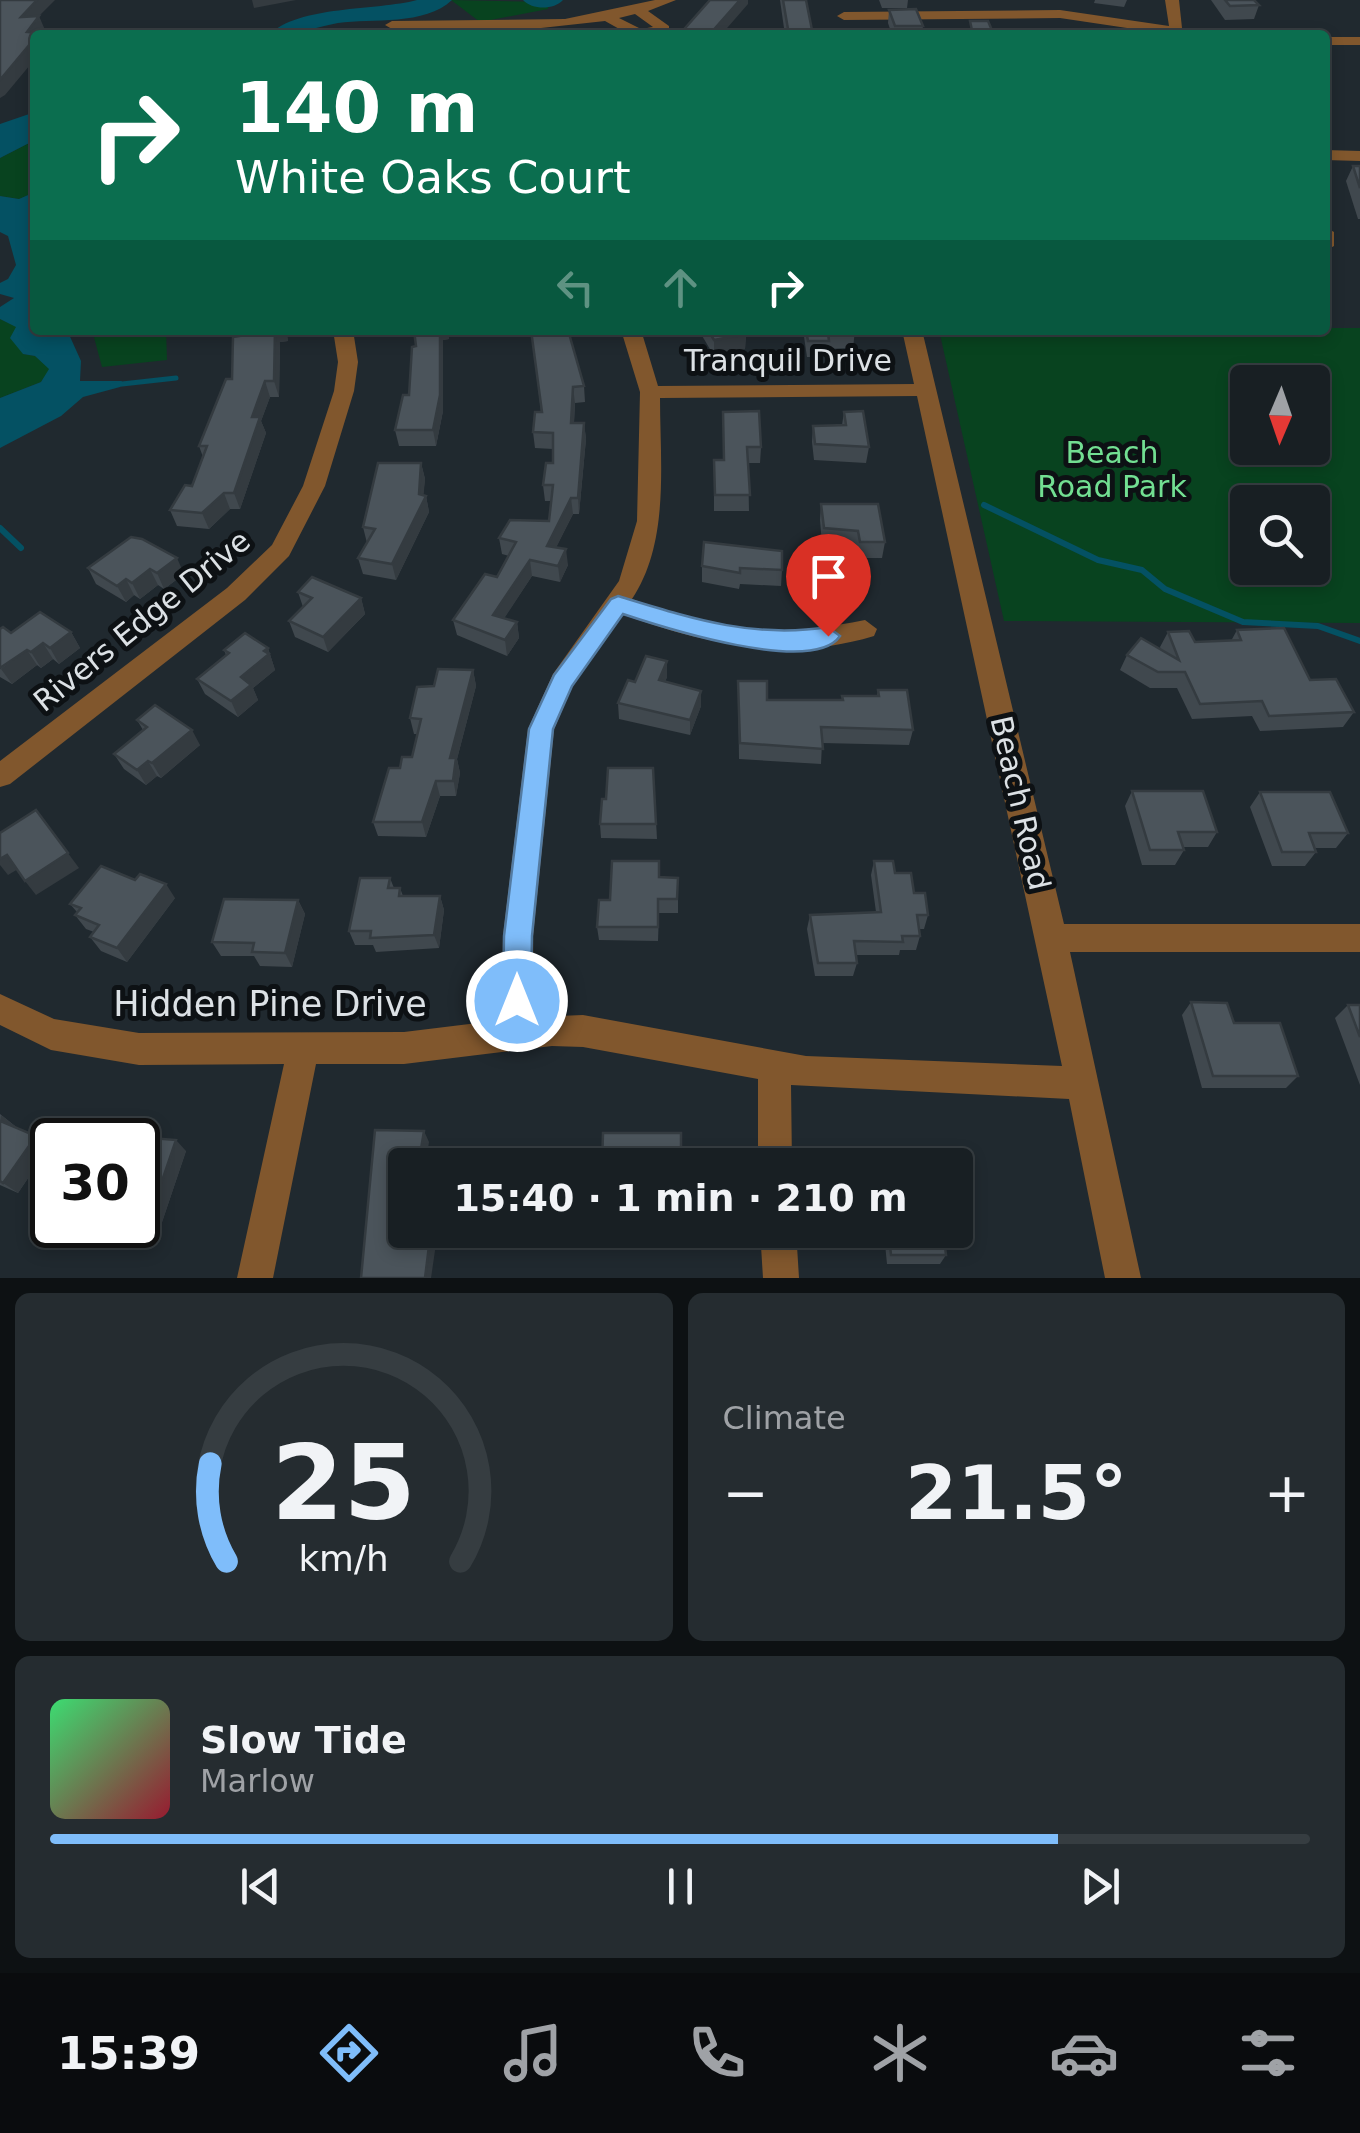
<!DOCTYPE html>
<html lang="en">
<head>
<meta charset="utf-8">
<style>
  :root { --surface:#181f23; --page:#252c30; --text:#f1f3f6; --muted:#9fa2a6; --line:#363d41; --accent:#7fbdfa }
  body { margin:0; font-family:"DejaVu Sans",sans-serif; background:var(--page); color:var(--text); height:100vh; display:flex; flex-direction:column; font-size:38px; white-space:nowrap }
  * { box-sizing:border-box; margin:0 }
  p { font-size:32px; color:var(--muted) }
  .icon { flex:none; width:55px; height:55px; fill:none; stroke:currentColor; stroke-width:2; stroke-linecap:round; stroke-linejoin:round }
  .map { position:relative; height:1278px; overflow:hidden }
  .details { display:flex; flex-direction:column; gap:15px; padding:15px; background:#0d1113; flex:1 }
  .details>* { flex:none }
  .top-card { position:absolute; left:30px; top:30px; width:1300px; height:305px; border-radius:10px; box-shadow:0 5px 15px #0003,0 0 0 2px var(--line); background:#0b6e4f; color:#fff; overflow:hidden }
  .needle { width:65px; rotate:182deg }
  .controls { position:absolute; left:1230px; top:365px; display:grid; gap:20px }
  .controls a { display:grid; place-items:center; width:100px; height:100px; border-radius:10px; background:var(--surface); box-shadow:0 5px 15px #0003,0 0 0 2px var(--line); font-size:50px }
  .speed { position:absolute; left:30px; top:1118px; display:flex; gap:20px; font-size:50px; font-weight:700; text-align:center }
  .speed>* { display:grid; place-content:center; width:130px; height:130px; border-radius:50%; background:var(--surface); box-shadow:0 5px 15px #0003,0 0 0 2px var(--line); line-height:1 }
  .speed .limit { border:5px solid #111; border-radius:15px; background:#fff; color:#111 }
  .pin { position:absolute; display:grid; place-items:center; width:85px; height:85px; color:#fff; margin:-102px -42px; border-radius:50% 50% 50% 0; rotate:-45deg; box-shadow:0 0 10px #0007 }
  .pin .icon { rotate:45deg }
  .me { position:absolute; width:110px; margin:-55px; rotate:0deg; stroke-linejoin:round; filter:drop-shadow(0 0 8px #0008) }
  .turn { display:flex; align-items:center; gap:35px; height:210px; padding:0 40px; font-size:45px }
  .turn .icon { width:130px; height:130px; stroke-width:2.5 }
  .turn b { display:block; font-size:70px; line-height:85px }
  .lanes { display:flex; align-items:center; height:95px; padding:0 40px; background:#0003; justify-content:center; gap:50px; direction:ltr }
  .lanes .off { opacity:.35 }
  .big { font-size:75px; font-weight:600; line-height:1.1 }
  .details .widget { flex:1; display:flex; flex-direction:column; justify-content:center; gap:15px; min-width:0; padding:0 35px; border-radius:15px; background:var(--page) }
  .details .dial { align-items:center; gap:0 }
  .dial svg { height:260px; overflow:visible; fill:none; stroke:var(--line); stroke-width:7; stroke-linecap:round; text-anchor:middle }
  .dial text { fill:var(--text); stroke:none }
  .song { display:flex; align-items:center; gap:30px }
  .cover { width:120px; height:120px; border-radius:15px; background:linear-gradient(135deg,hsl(140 70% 55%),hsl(350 70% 35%)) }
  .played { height:10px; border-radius:5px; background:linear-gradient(90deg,var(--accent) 80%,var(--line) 80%) }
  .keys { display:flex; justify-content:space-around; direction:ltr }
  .heat { display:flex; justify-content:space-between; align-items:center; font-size:55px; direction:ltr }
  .details .tiles { flex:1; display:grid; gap:15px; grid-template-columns:1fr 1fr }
  .widget:last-child { grid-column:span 2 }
  .trip { position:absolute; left:388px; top:1148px; width:585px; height:100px; border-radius:10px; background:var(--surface); box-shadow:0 5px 15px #0003,0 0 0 2px var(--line); font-weight:600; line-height:100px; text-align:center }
  .tab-bar { display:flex; height:160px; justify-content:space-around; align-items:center; background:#0a0c0e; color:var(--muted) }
  .tab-bar .icon { width:70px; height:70px }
  .tab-bar .current { color:var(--accent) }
  .tab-bar b { font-size:45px; color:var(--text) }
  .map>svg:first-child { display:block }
  .green { fill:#08431f; fill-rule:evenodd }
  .water { fill:#045163 }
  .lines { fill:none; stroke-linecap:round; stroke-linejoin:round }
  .stream-far1 { stroke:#045163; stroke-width:5 }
  .stream { stroke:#045163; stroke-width:6 }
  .river { fill:#045163; fill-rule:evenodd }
  .minor { fill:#81572d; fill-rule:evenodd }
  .wall { fill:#40484e }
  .shaded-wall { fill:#343b40 }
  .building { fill:#4b545b; stroke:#343b40; stroke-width:2.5 }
  .route { fill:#7fbdfa; stroke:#537ba2; stroke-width:2.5 }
  .labels { text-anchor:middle; stroke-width:10; stroke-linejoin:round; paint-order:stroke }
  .street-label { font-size:30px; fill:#dce1e5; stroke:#0d1114 }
  .park-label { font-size:30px; fill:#72df92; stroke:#0d1114 }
  .near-street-label { font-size:35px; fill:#dce1e5; stroke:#0d1114 }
</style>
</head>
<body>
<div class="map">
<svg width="1360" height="1278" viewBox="0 0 1360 1278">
  <rect width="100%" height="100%" fill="#20292f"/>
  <g class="green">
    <polygon points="451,0 549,2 548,9 480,22"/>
    <polygon points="35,140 35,192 19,199 0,196 0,158"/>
    <polygon points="0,319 17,327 23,354 35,356 50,369 41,382 0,398"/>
    <path d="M1325,328H1360V623L1004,621L939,330ZM1248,382H1312V448H1248ZM1248,502H1312V568H1248Z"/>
    <polygon points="92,330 166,330 167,360 102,367"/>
  </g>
  <g class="water">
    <polygon points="35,112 35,140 0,158 0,124"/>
    <polygon points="35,192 35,330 67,330 81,361 80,381 122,381 120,387 83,397 61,416 0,448 0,398 41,382 49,369 35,356 23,354 10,338 16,327 0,319 0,307 14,298 0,294 0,283 8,279 16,265 8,236 0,232 0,196 19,199"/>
  </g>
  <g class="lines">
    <polyline class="stream-far1" points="113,385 176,378"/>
    <g class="stream">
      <polyline points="984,505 1098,560 1142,570 1165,589 1243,622 1318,626 1360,641"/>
      <polyline points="0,528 21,548"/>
    </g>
    <g class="river">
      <path d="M417,0H452C425,26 372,18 338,23C312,28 297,35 269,35C299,5 376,11 417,0Z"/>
      <path d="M523,0H563C554,10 532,10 523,0Z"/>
    </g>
    <g class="minor">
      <path d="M655,0H676L648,11L669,26V32L630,35L605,21L532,29H392L385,25L392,21L565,19ZM635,14L653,27L641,29L619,18Z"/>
      <polygon points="1165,0 1179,0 1182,28 1210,35 1174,35 1060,18 844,20 837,16 844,12 1060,10 1169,26"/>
      <rect x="1325" y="37" width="35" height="8"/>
      <polygon points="1325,150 1360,151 1360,161 1325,160"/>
      <polygon points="1325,227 1334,232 1334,246 1325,251"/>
      <polygon points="333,330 353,330 358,362 354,391 325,486 289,556 245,600 10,784 0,787 0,761 227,588 272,545 303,486 334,391 338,362"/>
      <path d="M621,330H641L658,386L914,384L902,330H922L1064,924H1360V952H1070L1141,1278H1105L1069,1099L791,1085L792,1165H758V1079L583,1047L552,1046L404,1064H316L273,1278H237L284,1064L139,1065L51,1050L0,1025V994L54,1019L139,1033L404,1032L502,1020L503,936L528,729L553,674L619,581L637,521L640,392ZM917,396L1062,1066L806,1056L583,1015L534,1017L533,936L554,729L573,685L621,614C706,644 785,663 874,636L877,629L865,620C768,639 724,631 632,599C670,542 660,463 660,398Z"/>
      <polygon points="760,1230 796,1230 799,1278 763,1278"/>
    </g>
  </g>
  <g class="wall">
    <polygon points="780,0 806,0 813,35 785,35"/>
    <polygon points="879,0 908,0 907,8 882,8"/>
    <polygon points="1095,0 1127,0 1124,7 1094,3"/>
    <polygon points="1211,0 1254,0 1259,5 1254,19 1225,20"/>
    <polygon points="889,10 923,26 922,35 892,35 888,23"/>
    <polygon points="1353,166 1360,166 1360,219 1358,219 1346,181"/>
    <polygon points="240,330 286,330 288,341 280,342 279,397 270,397 261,421 266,433 240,509 230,509 209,529 177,526 170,510 192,486 203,457 199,446 232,379"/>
    <polygon points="414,330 447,330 449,339 443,340 443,411 436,446 399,446 395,430 409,395 416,346"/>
    <polygon points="531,330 584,386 585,402 575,403 574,423 584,423 586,439 579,514 573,514 556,547 568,565 560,582 532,576 504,618 517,622 519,638 507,656 457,635 453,620 497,577 509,556 502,554 499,538 549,521 551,501 545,501 543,485 553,463 553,449 535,448 533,432 541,412"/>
    <polygon points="701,330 744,330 746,334 745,349 714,356 701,334"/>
    <polygon points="803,330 855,330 853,348 828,349 828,357 807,357"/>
    <polygon points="723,412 761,447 760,463 748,463 749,511 714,511 714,460 723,460"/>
    <polygon points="844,412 869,447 866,463 814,460 812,442 813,426 842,425"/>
    <polygon points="421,463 425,479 423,495 426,496 429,512 396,580 363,574 358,558 367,543 363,527"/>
    <polygon points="821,504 885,542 882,558 857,558 856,547 822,544 820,520"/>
    <polygon points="131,537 184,574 164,589 158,585 140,599 134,595 126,602 96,584 88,568"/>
    <polygon points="702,566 782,570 781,586 740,584 739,589 702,582"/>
    <polygon points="298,592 361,598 365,614 328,652 295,637 289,621 303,607"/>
    <polygon points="0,629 11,633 71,632 80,648 59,664 53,659 41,668 37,665 12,684 0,677"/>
    <polygon points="1237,630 1310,680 1354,712 1343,727 1260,731 1252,716 1192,719 1177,688 1150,688 1120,670 1127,655 1161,650 1160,647 1168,632 1195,642 1231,641"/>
    <polygon points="268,648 275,670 253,688 258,700 238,717 205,694 197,679 226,655 224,650"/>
    <polygon points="667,661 667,677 665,682 701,706 690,735 619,719 618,703 635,682"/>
    <polygon points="473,670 476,686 457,759 460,773 456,796 440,796 426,837 378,836 373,822 400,768 412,757 417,734 414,734 410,718 434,686"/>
    <polygon points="738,681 767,700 842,700 842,696 877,696 878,690 913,730 909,745 822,743 821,764 739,759"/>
    <polygon points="137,720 200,745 161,778 157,776 146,785 124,769 114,754 143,730"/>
    <polygon points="653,768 657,839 601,838 600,824 606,799"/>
    <polygon points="1132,791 1217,832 1208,847 1183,847 1184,850 1175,865 1142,865 1125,806"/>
    <polygon points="1260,792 1348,833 1336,848 1315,848 1316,852 1305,866 1272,866 1250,807"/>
    <polygon points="874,861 895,873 914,893 928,915 924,929 919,929 920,936 916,950 900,950 899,955 856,955 857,963 853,976 815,976 807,929 810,915 876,912 871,875"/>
    <polygon points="659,877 678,878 678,913 659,913 658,941 599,940 597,927 610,900"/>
    <polygon points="390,878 394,888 400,888 403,896 440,896 444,910 439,948 376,952 373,945 355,945 349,931"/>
    <polygon points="175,898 127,962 101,951 90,937 94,932 86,929 75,915 77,912 70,904"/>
    <polygon points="298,900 305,914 292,967 260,966 254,956 221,956 212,942"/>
    <polygon points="1191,1002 1234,1023 1298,1076 1286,1088 1202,1088 1182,1015"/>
    <polygon points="1348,1005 1360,1005 1360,1085 1335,1018"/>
    <polygon points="0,1114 15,1126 14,1127 49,1147 18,1193 0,1185"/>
    <polygon points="138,1142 186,1151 159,1231 98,1226 96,1225 138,1225"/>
    <polygon points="612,1230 659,1230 659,1235 613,1234"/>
    <polygon points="877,1230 943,1230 946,1255 940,1264 887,1264 885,1244 879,1244"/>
  </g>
  <g class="shaded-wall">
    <polygon points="37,0 55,0 39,16 45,30 41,35 35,35 35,59 5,95 0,98 0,80 21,17"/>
    <polygon points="252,0 296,0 254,8"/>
    <polygon points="740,0 748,0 748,4 721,35 709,35"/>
    <polygon points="275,330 286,330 288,341 280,342 279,397 274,381"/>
    <polygon points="440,330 447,330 449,339 443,340 443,411 436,446 433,430"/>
    <polygon points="746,334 745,349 714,356 714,340"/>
    <polygon points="265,381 270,397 261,421 266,433 240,509 234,493 252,417"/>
    <polygon points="573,387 575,403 573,439 571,423"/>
    <polygon points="584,423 586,439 579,514 578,498"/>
    <polygon points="421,463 425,479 423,502 426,496 429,512 396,580 392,564 419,494"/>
    <polygon points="224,493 230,509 209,529 202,513"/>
    <polygon points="571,498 573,514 549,562 547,546"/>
    <polygon points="566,549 568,565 560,582 558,566"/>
    <polygon points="177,558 184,574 164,589 157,573"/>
    <polygon points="530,560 532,576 496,631 493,615"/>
    <polygon points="150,569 158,585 140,599 132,583"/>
    <polygon points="126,579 134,595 126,602 117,586"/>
    <polygon points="361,598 365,614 328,652 323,637"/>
    <polygon points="517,622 519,638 507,656 505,640"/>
    <polygon points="71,632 80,648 59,664 50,648"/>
    <polygon points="43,643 53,659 41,668 31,652"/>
    <polygon points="268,648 275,670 253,688 258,700 238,717 231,701 241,677"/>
    <polygon points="27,650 37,665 12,684 1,669"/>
    <polygon points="667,661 667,677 659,696 659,680"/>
    <polygon points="473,670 476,686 457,759 460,773 456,796 450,758"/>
    <polygon points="701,691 701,706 690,735 690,720"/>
    <polygon points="192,730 200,745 161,778 152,763"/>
    <polygon points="148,761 157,776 146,785 137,770"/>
    <polygon points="436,781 440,796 426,837 422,822"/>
    <polygon points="36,810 79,868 36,895 25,881"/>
    <polygon points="7,855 18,869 8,875 0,865 0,859"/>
    <polygon points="166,884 175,898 127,962 117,948"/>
    <polygon points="440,896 444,910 439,948 434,935"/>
    <polygon points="298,900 305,914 292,967 285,953"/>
    <polygon points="1,1115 15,1126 11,1132 0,1122"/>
    <polygon points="424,1131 429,1142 426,1162 428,1165 421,1165 419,1161"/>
    <polygon points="36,1136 49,1147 18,1193 3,1183"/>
    <polygon points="176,1140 186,1151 159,1231 148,1222"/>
    <polygon points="431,1230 438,1230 431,1278 425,1278"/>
  </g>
  <g class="building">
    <polygon points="0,0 37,0 21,17 39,16 27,32 40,33 35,35 35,38 0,80"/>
    <polygon points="710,0 740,0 709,35 679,35"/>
    <polygon points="783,0 806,0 813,35 789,35"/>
    <polygon points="1225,0 1254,0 1259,5 1230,6"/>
    <polygon points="916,9 923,26 895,26 889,10"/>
    <polygon points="970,21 988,21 994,35 973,35"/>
    <polygon points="1353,166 1360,166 1360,188"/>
    <polygon points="240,330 275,330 274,381 265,381 252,417 260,417 234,493 224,493 202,513 170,510 185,485 192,486 207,446 199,446 226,379 232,379 233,337 240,336"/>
    <polygon points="414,330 440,330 440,395 433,430 395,430 403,395 409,395 412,347 416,346"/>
    <polygon points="531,330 568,330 584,386 573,387 571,423 584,423 578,498 571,498 547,546 566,549 558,566 530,560 493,615 517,622 505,640 453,620 485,574 497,577 516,542 499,538 510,520 549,521 553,485 543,485 546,463 553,463 553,433 533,432 535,412 542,412"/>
    <polygon points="708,330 744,330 746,334 714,340"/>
    <polygon points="806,330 855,330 856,332 828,333 829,341 808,341"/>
    <polygon points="759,411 761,447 747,447 750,495 715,495 714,460 724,460 723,412"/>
    <polygon points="863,411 869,447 815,444 813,426 846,425 844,412"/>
    <polygon points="378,463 421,463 419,494 426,496 392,564 358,558 375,529 363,527"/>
    <polygon points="821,504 878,504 885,542 860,542 858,531 824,528"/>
    <polygon points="131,537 142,539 177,558 157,573 150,569 132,583 126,579 117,586 88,568"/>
    <polygon points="704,542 782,551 782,570 740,568 740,573 702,566"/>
    <polygon points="312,577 361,598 323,637 289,621 312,598 298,592"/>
    <polygon points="40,612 71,632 50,648 43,643 31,652 27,650 0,668 0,629 3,627 11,633"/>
    <polygon points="1284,628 1310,680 1336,679 1354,712 1269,716 1262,701 1200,704 1185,672 1158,672 1127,655 1141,638 1179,660 1168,632 1189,631 1195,642 1241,640 1237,630"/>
    <polygon points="245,633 268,648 264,651 269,654 241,677 251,685 231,701 197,679 229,653 224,650"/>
    <polygon points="646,656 667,661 659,680 701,691 690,720 618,703 628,680 635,682"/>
    <polygon points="438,669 473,670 450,758 456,758 453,781 436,781 422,822 373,822 389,768 400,768 402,757 412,757 421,719 410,718 417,687 434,686"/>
    <polygon points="738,681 767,681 767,700 843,700 842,696 879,696 878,690 907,690 913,730 821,727 823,749 740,743"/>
    <polygon points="155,705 192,730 152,763 148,761 137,770 114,754 147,727 137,720"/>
    <polygon points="608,768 653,768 656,824 600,824 602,799 606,799"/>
    <polygon points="1132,791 1203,791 1217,832 1178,832 1184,850 1150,850"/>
    <polygon points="1260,792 1330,792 1348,833 1309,833 1316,852 1282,852"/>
    <polygon points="36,810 68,853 25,881 7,855 0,859 0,833"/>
    <polygon points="612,861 659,861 659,877 678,878 677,899 658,899 658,927 597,927 599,900 610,900"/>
    <polygon points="874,861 893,861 895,873 911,873 914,893 925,893 928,915 917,915 920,936 902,936 903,942 854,941 857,963 818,963 810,915 881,912"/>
    <polygon points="101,866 135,880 140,874 166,884 117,948 90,937 99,925 75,915 81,908 70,904"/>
    <polygon points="360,878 390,878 388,888 400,888 399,896 440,896 434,935 370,938 371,931 349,931"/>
    <polygon points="224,899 298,900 285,953 252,952 254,943 212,942"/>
    <polygon points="1191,1002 1227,1003 1234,1023 1280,1023 1298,1076 1213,1076"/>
    <polygon points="1348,1005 1360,1005 1360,1037"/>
    <polygon points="0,1121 36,1136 3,1183 0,1181"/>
    <polygon points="375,1130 424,1131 419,1161 426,1161 426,1165 405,1165 405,1230 431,1230 425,1278 361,1278"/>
    <polygon points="603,1133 681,1133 681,1165 602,1165"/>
    <polygon points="139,1137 176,1140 148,1222 138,1221 138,1142"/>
    <polygon points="873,1164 941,1165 873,1165"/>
    <polygon points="882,1230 943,1230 946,1255 891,1255 889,1235 883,1234"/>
  </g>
  <path class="route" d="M618,596C690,618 753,639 828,627L840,636C813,676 662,627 623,614L572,686L553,729L532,936L531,1001L527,1011L517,1015L507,1011L503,1001L504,936L529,729L554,675L611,599Z"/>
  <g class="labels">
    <g class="street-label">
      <text x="788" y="371">Tranquil Drive</text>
      <text transform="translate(142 621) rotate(-39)" y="10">Rivers Edge Drive</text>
      <text transform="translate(1020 803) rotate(77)" y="10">Beach Road</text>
    </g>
    <g class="park-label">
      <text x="1112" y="463">Beach<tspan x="1112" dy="34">Road Park</tspan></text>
    </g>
    <g class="near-street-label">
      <text x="270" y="1016">Hidden Pine Drive</text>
    </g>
  </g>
</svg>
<div class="controls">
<a><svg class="needle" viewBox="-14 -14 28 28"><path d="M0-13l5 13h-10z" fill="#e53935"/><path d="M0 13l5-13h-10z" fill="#9fa2a6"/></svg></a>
<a><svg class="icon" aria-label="search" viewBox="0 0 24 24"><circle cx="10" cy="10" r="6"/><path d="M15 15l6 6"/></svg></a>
</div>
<div class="speed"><div class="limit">30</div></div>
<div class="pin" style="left:828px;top:636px;background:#d93025"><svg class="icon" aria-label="arrive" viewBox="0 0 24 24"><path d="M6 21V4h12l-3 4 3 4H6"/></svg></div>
<svg class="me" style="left:517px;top:1001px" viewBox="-20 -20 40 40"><circle r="17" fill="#7fbdfa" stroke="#fff" stroke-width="3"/><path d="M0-11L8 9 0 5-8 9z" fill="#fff"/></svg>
<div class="trip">15:40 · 1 min · 210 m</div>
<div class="top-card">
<div class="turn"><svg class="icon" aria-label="right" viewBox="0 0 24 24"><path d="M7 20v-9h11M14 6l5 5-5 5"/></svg><div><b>140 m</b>White Oaks Court</div></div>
<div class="lanes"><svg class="icon off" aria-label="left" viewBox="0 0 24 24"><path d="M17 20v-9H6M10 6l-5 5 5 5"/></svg><svg class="icon off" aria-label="ahead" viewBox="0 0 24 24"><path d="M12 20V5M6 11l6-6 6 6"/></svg><svg class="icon" aria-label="right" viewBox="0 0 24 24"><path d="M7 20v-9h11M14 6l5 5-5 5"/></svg></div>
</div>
</div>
<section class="details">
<div class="tiles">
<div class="widget dial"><svg viewBox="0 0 100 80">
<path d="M14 69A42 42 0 1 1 86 69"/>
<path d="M14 69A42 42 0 0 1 9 39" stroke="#7fbdfa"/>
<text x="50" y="56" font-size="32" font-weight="700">25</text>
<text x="50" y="72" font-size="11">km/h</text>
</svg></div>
<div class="widget"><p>Climate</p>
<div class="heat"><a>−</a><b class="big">21.5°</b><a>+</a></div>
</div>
<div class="widget">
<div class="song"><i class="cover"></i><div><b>Slow Tide</b><p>Marlow</p></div></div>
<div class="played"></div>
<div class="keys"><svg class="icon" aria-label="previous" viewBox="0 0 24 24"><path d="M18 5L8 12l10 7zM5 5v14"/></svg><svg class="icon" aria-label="pause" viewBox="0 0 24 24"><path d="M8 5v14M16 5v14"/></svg><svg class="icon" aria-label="next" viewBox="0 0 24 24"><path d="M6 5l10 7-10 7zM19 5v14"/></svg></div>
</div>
</div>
</section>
<nav class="tab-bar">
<b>15:39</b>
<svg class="icon current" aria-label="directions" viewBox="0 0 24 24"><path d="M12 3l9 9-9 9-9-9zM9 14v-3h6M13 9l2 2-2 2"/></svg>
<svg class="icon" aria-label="music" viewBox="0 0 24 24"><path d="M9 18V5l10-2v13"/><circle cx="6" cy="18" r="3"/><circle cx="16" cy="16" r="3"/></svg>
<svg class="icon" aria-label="phone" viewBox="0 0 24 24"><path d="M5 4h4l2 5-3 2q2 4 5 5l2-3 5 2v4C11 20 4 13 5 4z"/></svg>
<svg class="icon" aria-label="climate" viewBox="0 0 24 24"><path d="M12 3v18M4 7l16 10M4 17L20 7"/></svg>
<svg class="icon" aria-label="car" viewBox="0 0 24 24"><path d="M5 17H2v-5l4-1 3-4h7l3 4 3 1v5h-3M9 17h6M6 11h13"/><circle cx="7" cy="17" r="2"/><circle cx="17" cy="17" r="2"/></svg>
<svg class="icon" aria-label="filters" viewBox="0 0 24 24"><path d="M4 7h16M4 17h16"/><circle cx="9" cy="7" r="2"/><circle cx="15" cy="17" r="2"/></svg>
</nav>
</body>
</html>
